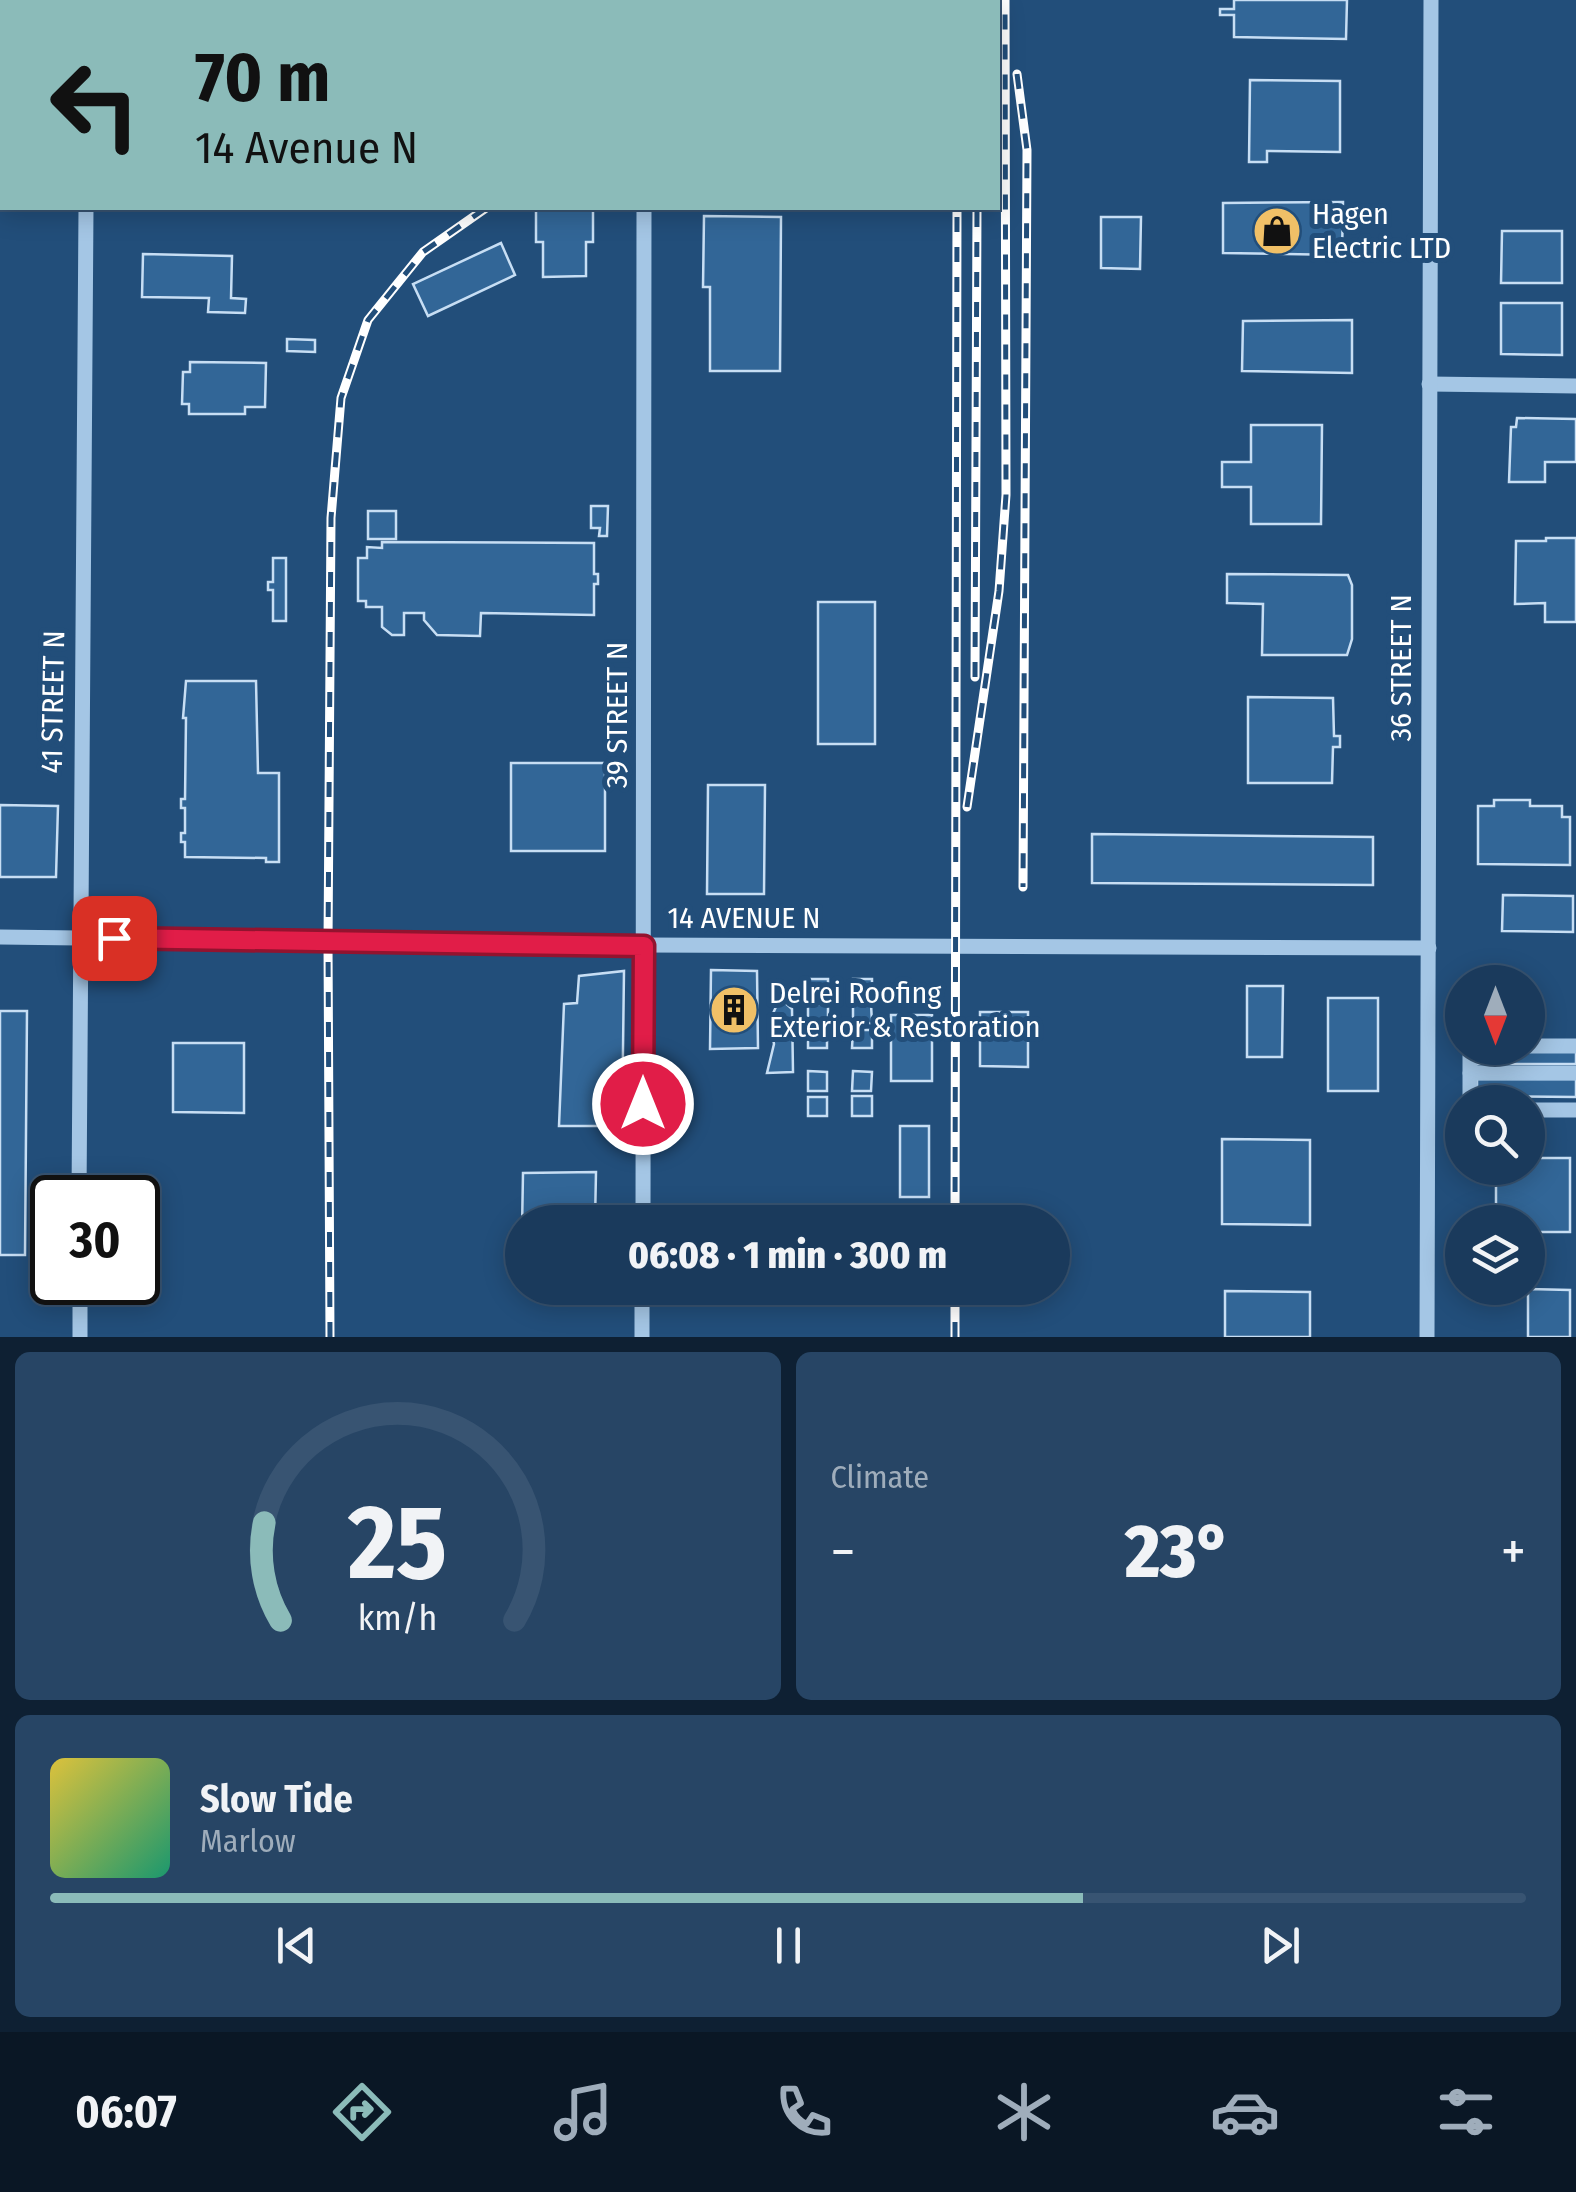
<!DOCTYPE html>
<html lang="en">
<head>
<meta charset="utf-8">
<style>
  :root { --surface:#1a3a5c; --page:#274565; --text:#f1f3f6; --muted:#9fadbb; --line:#385472; --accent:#8bbbb9 }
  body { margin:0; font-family:"Fira Sans Condensed",sans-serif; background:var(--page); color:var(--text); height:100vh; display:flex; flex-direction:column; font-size:38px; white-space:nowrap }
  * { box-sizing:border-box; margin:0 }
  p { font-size:32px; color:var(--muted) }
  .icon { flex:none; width:55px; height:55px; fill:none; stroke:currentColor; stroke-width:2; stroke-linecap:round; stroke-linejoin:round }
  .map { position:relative; height:1337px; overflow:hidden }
  .panel { display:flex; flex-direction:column; gap:15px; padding:15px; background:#0e2033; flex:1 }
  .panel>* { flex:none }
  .hud { position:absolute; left:0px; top:0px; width:1000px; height:210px; box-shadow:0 5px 25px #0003,0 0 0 2px var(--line); background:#8bbbb9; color:#111; overflow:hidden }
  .needle { width:65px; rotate:180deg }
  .tools { position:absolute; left:1445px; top:965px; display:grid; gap:20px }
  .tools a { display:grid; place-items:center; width:100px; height:100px; border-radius:50%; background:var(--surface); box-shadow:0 5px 25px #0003,0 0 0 2px var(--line); font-size:50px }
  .speed { position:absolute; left:30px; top:1175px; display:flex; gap:20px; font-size:50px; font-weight:700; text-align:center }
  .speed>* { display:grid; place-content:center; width:130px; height:130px; border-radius:50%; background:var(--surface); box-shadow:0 5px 25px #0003,0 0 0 2px var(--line); line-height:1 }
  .speed .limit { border:5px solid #111; border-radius:15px; background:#fff; color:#111 }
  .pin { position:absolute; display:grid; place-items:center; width:85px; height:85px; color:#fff; margin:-42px; border-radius:20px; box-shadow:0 5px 15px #0006 }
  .me { position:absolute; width:110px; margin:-55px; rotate:0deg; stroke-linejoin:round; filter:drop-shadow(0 0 8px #0008) }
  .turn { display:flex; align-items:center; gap:35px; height:210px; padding:0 30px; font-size:45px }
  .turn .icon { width:130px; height:130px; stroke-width:2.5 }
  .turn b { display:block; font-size:70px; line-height:85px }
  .big { font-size:75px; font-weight:800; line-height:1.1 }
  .panel .card { flex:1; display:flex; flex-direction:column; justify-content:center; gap:15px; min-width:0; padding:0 35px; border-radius:15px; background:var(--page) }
  .panel .dial { align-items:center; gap:0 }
  .dial svg { height:260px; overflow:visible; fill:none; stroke:var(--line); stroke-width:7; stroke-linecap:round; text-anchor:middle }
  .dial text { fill:var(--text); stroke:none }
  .song { display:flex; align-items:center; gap:30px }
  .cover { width:120px; height:120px; border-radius:15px; background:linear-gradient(135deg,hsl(50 70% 55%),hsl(160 70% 35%)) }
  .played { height:10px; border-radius:5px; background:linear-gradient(90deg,var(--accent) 70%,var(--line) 70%) }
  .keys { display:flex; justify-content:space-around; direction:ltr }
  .heat { display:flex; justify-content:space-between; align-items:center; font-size:55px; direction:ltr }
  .panel .tiles { flex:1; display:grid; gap:15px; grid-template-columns:1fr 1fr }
  .card:last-child { grid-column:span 2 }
  .trip { position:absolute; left:505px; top:1205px; width:565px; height:100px; border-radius:50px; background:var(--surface); box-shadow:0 5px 25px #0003,0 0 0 2px var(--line); font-weight:800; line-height:100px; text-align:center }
  .tabs { display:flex; height:160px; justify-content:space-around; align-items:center; background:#0a1725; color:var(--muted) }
  .tabs .icon { width:70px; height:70px }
  .tabs .on { color:var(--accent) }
  .tabs b { font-size:45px; color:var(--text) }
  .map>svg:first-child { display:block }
  .building { fill:#326697; stroke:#c7def4; stroke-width:2.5 }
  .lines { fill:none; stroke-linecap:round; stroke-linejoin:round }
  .minor { stroke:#a4c6e5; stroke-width:15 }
  .rail-casing { stroke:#fff; stroke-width:9 }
  .rail { stroke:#224e7a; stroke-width:5; stroke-dasharray:15; stroke-linecap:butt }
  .route-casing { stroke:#92132f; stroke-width:25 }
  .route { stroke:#e11d48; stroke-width:18 }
  .labels { text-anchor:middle; stroke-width:10; stroke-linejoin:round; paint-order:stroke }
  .poi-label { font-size:30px; fill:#fff; stroke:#224e7a; text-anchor:start }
  .street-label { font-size:30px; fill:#fff; stroke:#224e7a }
</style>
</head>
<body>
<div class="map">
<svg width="1576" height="1337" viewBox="0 0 1576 1337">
  <rect width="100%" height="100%" fill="#224e7a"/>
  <g class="building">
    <rect x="502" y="0" width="107" height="2"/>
    <polygon points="1234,0 1347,0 1346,39 1234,37 1234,15 1220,15 1220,9 1234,9"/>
    <polygon points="1250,80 1340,81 1340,152 1267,151 1267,162 1249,162"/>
    <polygon points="1343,202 1342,255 1223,253 1223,203"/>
    <polygon points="536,208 593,208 593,242 586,242 586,276 543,277 543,242 536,242"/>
    <polygon points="704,216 781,217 780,371 710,371 710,287 703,287"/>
    <polygon points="1101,217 1141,217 1140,269 1101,268"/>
    <polygon points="1502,231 1562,231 1562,283 1501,283"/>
    <polygon points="501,243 515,275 428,316 413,284"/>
    <polygon points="143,254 232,256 231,298 246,299 245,313 208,312 209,298 142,297"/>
    <polygon points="1501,303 1562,303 1562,355 1501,354"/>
    <polygon points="1352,320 1352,373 1242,371 1243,321"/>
    <polygon points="287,339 315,340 315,352 287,351"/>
    <polygon points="190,362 266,363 265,407 245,407 245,414 189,414 189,404 182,404 183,372 190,372"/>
    <polygon points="1517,418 1576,419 1576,462 1545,462 1545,482 1509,482 1511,427 1516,427"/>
    <polygon points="1251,425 1322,425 1321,524 1251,524 1251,487 1222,487 1222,462 1251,462"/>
    <polygon points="591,506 608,506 607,536 599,536 600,528 591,528"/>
    <rect x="368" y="511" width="28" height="28"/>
    <polygon points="1546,538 1576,538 1576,622 1545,622 1545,603 1515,604 1516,541 1546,541"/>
    <polygon points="382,542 594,543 594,574 598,574 598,584 594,584 594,615 481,613 480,636 437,635 424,620 424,613 404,613 404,635 392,635 382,627 382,607 366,607 366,601 358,601 358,558 367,558 367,547 382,548"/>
    <polygon points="273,558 286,558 286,621 273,621 273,590 268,590 268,582 273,582"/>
    <polygon points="1227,574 1348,575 1352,585 1352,639 1347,655 1262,655 1263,604 1227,603"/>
    <rect x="818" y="602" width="57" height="142"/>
    <polygon points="186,681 256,681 258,773 279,773 279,862 266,862 266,858 185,857 185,842 181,842 181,833 185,833 185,808 181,808 181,799 185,799 186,718 183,718"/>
    <polygon points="1248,697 1333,698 1334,736 1340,736 1340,747 1333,747 1332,783 1248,783"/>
    <rect x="511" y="763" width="94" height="88"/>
    <polygon points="708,785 765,785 764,894 707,894"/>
    <polygon points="1494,800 1530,800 1530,806 1562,806 1562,817 1570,817 1570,865 1478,864 1478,806 1494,806"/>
    <polygon points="0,805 58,806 56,877 0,877"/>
    <polygon points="1092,834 1373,837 1373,885 1092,883"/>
    <polygon points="1503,895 1573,896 1573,932 1502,931"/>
    <polygon points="711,970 757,971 758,1048 710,1049"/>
    <polygon points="624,971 622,1126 559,1126 564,1004 577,1003 579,976"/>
    <rect x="809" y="979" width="19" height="19"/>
    <rect x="853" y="979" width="19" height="19"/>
    <polygon points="1247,986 1283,986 1282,1057 1247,1057"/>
    <polygon points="780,998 792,1009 793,1072 767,1073 774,1044 770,1020"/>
    <rect x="1328" y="998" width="50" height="93"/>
    <polygon points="808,1004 828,1004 828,1023 808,1022"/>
    <polygon points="853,1004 871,1004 872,1023 853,1023"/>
    <polygon points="0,1011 27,1011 25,1255 0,1255"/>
    <polygon points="980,1012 1028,1012 1028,1067 980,1066"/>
    <rect x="891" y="1015" width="41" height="66"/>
    <rect x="808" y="1029" width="19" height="19"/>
    <polygon points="853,1030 872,1030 872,1048 852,1048"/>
    <polygon points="173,1043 244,1043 244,1113 173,1112"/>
    <rect x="1477" y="1049" width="99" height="15"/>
    <polygon points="808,1071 827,1072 827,1091 808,1091"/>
    <polygon points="853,1071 872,1072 871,1091 852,1091"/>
    <polygon points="1477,1079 1576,1079 1576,1097 1477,1096"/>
    <rect x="852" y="1096" width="20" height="20"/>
    <rect x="808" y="1097" width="19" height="19"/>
    <rect x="900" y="1126" width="29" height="71"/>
    <polygon points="1222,1139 1310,1140 1310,1225 1222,1224"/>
    <polygon points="1528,1158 1570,1158 1570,1232 1528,1232 1528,1222 1496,1222 1496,1168 1528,1168"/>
    <polygon points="596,1172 595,1222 522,1222 521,1285 523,1173"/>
    <polygon points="724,1288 902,1288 902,1298 724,1296"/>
    <polygon points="1528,1289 1570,1290 1570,1337 1528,1337"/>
    <polygon points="1225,1291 1310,1292 1310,1337 1225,1337"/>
  </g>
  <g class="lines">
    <g class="minor">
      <polyline points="644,0 644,2"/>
      <polyline points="90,2 90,0"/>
      <polyline points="1429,384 1576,386"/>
      <polyline points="0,937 644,945 1429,948"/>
      <polyline points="1528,1046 1576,1046"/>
      <polyline points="1470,1073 1576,1073"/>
      <polyline points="1470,1102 1470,1055 1475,1048"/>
      <polyline points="1528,1110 1576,1110"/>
      <polyline points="79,1198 86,208"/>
      <polyline points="643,1222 644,208"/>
      <polyline points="80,1282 80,1337"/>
      <polyline points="642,1337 642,1288"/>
      <polyline points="1427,1337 1431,0"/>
    </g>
    <g class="rail-casing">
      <g id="rail">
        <polyline points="880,2 882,0"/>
        <polyline points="903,2 904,0"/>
        <polyline points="933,2 934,0"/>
        <polyline points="958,2 958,0"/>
        <polyline points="987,2 987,0"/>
        <polyline points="1017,74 1027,150 1023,887"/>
        <polyline points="975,677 977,208"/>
        <polyline points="967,807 999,591 1006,495 1005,0"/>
        <polyline points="955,1222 957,208"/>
        <polyline points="330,1337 328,943 331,518 341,398 368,320 423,252 486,208"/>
        <polyline points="955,1337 955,1288"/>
      </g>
    </g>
    <use href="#rail" class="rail"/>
  </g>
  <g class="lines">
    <g class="route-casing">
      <polyline id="route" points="114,938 644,946 643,1104"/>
    </g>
    <use href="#route" class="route"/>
  </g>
  <defs>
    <g id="shop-disc" transform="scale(2.5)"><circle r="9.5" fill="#f0c067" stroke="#224e7a"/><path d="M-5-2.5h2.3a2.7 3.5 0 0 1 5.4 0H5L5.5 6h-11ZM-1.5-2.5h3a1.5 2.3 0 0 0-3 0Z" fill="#111"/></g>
    <g id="building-disc" transform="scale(2.5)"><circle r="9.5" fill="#f0c067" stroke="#224e7a"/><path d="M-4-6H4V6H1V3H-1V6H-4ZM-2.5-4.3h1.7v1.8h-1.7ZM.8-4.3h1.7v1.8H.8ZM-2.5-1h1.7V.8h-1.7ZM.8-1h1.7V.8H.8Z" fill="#111"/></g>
  </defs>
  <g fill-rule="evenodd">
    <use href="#shop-disc" x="1277" y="231"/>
    <use href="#building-disc" x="734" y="1010"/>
  </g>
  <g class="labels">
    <g class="poi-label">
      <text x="1312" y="224">Hagen<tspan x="1312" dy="34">Electric LTD</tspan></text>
      <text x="769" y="1003">Delrei Roofing<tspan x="769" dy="34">Exterior &amp; Restoration</tspan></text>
    </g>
    <g class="street-label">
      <text transform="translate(1401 668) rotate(-90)" y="10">36 STREET N</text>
      <text transform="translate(53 702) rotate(-89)" y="10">41 STREET N</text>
      <text transform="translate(617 715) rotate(-90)" y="10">39 STREET N</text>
      <text x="744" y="928">14 AVENUE N</text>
    </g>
  </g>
</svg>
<div class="tools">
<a><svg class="needle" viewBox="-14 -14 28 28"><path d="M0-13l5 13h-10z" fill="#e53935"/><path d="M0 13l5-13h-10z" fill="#9fadbb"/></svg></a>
<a><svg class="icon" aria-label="search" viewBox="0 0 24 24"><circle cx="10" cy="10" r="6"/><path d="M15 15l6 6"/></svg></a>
<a><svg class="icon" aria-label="layers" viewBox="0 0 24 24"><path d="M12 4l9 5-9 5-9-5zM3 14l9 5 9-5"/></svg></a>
</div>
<div class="speed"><div class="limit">30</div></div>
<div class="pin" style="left:114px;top:938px;background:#d93025"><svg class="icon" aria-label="arrive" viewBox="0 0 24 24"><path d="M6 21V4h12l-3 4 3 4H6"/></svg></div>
<svg class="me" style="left:643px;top:1104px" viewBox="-20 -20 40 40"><circle r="17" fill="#e11d48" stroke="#fff" stroke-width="3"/><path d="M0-11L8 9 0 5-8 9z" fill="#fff"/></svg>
<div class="trip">06:08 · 1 min · 300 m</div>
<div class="hud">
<div class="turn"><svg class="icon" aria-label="left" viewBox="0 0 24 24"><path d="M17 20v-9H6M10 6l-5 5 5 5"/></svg><div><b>70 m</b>14 Avenue N</div></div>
</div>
</div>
<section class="panel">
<div class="tiles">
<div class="card dial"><svg viewBox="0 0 100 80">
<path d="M14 69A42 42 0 1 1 86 69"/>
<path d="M14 69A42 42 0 0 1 9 39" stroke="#8bbbb9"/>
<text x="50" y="56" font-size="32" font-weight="700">25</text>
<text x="50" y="72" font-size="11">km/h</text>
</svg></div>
<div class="card"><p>Climate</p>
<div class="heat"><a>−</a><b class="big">23°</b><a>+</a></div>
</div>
<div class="card">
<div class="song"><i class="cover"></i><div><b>Slow Tide</b><p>Marlow</p></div></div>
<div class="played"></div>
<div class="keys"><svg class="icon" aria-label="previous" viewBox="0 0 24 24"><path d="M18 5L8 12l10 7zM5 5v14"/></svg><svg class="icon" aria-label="pause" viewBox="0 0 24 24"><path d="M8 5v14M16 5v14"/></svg><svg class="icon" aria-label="next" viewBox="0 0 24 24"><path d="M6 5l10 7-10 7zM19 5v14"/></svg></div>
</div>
</div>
</section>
<nav class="tabs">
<b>06:07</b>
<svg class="icon on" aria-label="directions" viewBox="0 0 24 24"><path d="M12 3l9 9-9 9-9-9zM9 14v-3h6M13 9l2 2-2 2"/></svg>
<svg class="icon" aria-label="music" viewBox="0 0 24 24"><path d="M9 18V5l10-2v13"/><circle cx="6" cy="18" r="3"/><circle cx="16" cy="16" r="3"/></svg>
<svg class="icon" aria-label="phone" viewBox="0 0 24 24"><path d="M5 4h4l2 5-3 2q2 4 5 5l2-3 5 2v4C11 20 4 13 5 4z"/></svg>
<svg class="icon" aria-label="climate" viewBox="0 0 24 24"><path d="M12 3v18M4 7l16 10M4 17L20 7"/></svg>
<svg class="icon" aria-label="car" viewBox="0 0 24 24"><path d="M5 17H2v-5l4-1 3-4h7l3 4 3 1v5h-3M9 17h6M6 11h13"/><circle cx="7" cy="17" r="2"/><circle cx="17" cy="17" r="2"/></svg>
<svg class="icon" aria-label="filters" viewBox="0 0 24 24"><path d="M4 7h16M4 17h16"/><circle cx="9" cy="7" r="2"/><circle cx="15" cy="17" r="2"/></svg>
</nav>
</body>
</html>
